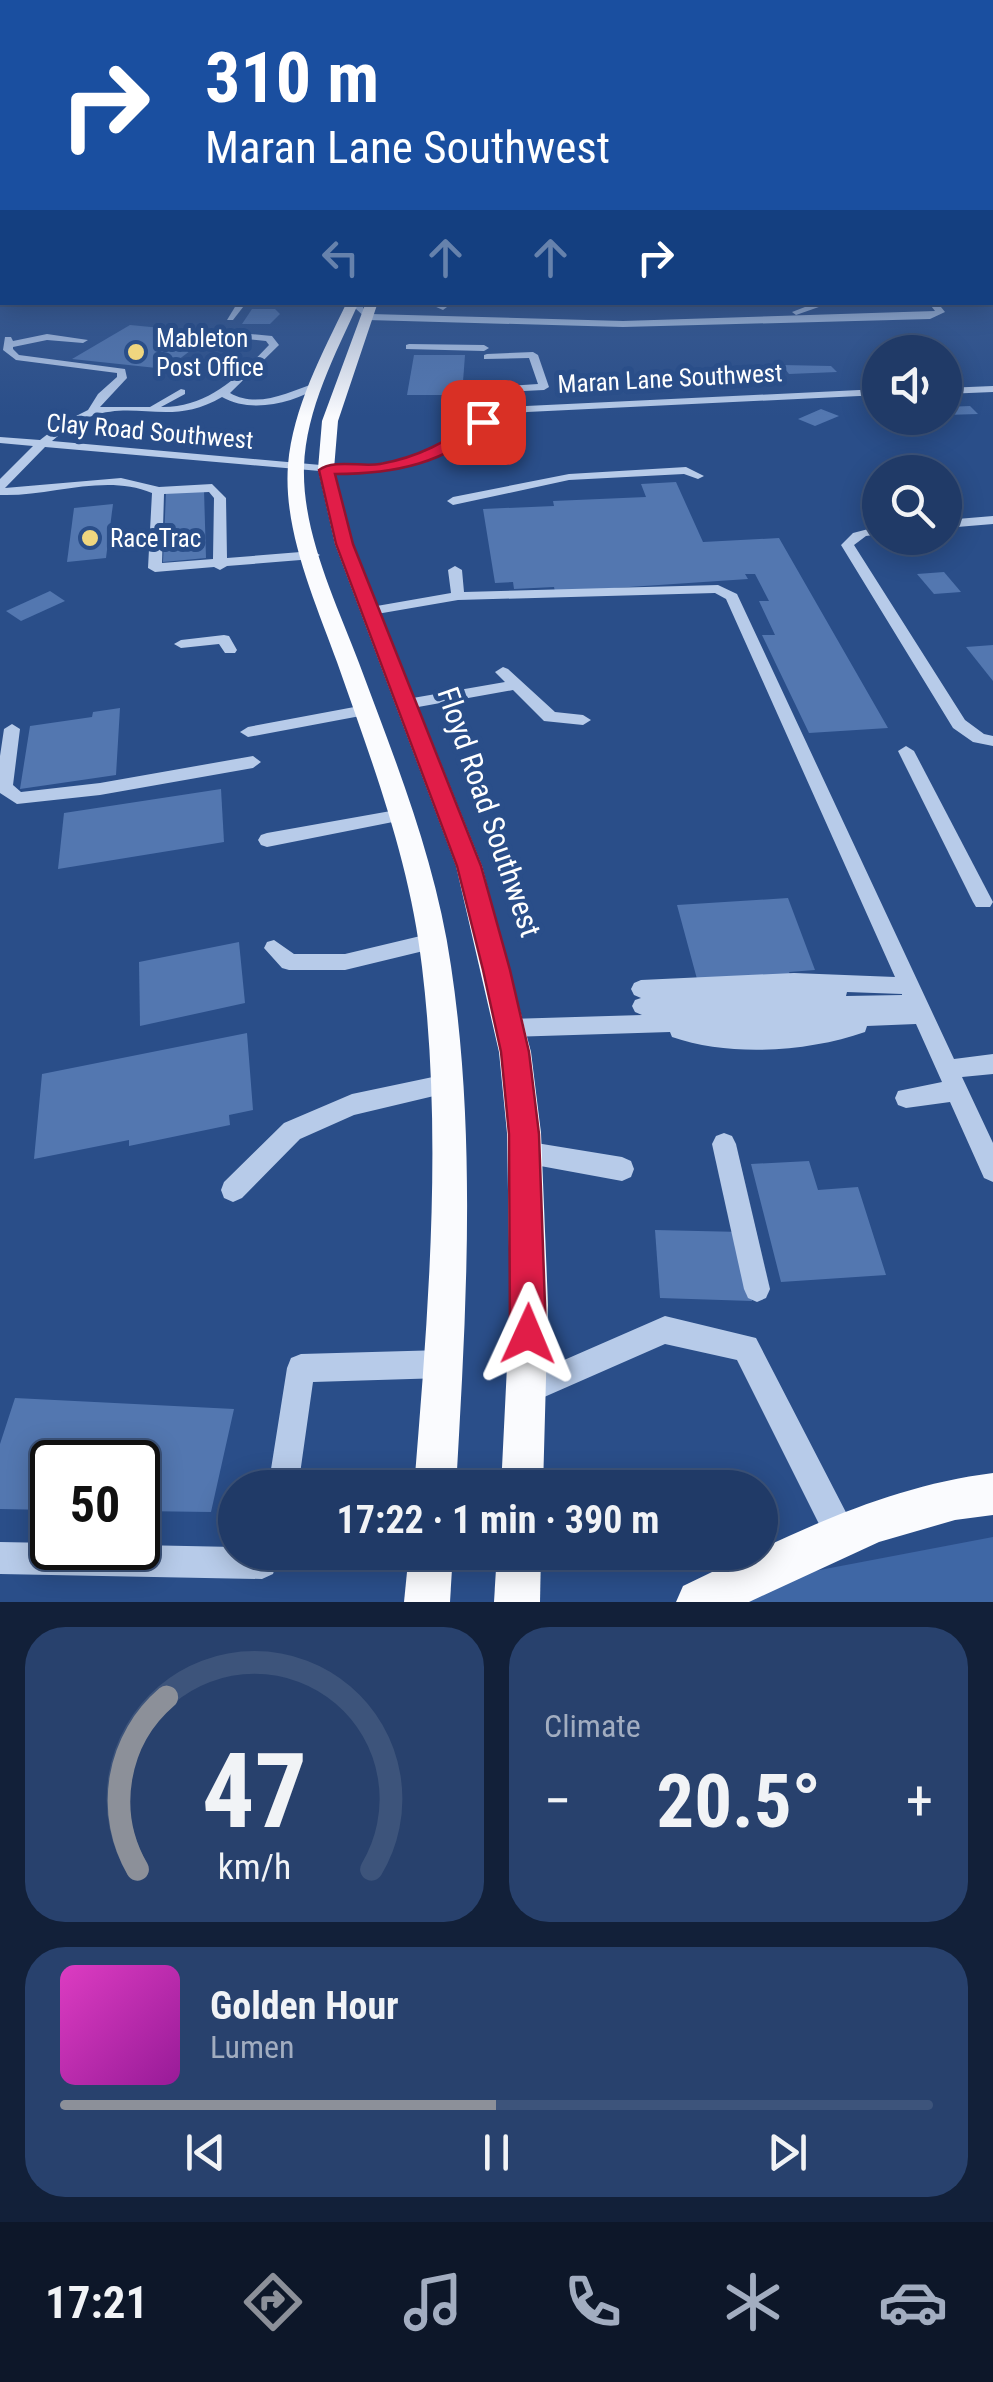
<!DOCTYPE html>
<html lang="en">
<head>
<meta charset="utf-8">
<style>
  :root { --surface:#203a67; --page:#28416d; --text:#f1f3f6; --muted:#a2adc0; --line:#3d547b; --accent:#8c9099 }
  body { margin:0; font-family:"Roboto Condensed",sans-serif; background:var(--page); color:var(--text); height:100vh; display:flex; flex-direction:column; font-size:38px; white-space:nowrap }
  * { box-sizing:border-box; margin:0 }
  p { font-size:32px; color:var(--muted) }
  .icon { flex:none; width:55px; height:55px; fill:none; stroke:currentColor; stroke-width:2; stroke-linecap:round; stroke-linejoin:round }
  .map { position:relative; height:1602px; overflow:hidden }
  .panel { display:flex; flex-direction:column; gap:25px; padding:25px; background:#122039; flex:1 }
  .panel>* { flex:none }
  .guide { position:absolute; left:0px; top:0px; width:995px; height:305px; box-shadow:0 5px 25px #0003,0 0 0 2px var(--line); background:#1a4fa0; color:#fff; overflow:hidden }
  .fabs { position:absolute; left:862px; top:335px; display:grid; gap:20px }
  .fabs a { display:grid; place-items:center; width:100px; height:100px; border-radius:50%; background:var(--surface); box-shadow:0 5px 25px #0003,0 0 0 2px var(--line); font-size:50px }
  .speed { position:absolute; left:30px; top:1440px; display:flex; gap:20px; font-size:50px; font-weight:700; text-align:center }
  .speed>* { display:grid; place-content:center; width:130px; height:130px; border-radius:50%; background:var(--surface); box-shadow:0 5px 25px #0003,0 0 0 2px var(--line); line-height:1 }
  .speed .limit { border:5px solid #111; border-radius:15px; background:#fff; color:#111 }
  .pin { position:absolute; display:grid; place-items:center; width:85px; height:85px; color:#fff; margin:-42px; border-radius:20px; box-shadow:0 5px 15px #0006 }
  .me { position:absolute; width:110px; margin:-55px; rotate:1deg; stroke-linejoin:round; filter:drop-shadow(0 0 8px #0008) }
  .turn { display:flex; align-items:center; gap:35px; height:210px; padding:0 40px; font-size:45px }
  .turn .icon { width:130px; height:130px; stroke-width:2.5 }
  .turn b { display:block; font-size:70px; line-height:85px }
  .lanes { display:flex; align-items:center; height:95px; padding:0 40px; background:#0003; justify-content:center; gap:50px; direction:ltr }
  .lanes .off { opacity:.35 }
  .big { font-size:75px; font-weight:700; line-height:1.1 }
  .panel .tile { flex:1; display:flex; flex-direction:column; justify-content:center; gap:15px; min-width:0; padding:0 35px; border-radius:40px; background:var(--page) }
  .panel .dial { align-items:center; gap:0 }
  .dial svg { height:260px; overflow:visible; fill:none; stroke:var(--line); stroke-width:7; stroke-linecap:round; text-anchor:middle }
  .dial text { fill:var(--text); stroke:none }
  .song { display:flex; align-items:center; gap:30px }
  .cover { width:120px; height:120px; border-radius:15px; background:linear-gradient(135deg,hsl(310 70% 55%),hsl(300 70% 35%)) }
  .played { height:10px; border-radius:5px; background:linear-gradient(90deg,var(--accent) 50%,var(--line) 50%) }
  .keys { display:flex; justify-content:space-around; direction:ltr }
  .heat { display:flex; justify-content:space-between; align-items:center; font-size:55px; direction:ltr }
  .panel .tiles { flex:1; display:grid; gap:25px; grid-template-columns:1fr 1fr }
  .tile:last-child { grid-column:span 2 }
  .trip { position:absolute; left:218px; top:1470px; width:560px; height:100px; border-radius:50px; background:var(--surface); box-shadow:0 5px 25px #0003,0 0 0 2px var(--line); font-weight:700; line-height:100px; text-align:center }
  .tabs { display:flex; height:160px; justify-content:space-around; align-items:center; background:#0d1729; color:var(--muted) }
  .tabs .icon { width:70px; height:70px }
  .tabs .on { color:var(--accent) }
  .tabs b { font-size:45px; color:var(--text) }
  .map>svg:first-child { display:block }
  .green { fill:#3f67a5 }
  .building { fill:#5377b0 }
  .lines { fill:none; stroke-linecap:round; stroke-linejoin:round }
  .minor { fill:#b7cbe9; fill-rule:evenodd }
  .major { fill:#fafbfe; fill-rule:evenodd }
  .route { fill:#e11d48; stroke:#92132f; stroke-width:2.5 }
  .poi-dot { fill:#efd67f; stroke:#2a4e89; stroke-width:4 }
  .labels { text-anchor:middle; stroke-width:10; stroke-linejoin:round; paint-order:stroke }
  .far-poi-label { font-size:25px; fill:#fff; stroke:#2a4e89; text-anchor:start }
  .far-street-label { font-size:25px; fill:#fff; stroke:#2a4e89 }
  .street-label { font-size:30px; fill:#fff; stroke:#2a4e89 }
</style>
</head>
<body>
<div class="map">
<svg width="993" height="1602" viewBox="0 0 993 1602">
  <rect width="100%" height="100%" fill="#2a4e89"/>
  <polygon class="green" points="993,1537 993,1602 677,1602 688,1595"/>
  <g class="building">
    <polygon points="252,309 275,309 280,314 270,324 242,324"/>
    <polygon points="130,325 214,333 166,369 72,359"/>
    <polygon points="414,355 465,355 462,395 407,395"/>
    <polygon points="782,365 831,366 837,372 789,374"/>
    <polygon points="970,406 978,414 945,415 945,407"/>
    <polygon points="821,409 839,416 815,426 798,419"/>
    <polygon points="676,482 703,542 779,538 888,728 809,733 762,635 775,635 759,601 769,601 755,574 745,574 748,579 555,592 554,587 514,589 513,582 495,583 483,509 554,506 553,501 646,497 641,484"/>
    <polygon points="204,490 206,558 163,562 166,493"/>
    <polygon points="113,504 106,558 67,562 74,508"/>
    <polygon points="944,572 961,592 934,594 917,574"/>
    <polygon points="50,591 65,601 21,621 6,611"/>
    <polygon points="993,645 993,681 966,647"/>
    <polygon points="120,708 116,775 20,789 30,726 92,717 93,712"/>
    <polygon points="221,789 224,842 58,869 64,813"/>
    <polygon points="788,898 815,970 789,972 805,1007 697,979 677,905"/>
    <polygon points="239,942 245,1003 140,1026 139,962"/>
    <polygon points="247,1033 253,1110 229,1115 230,1125 129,1146 129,1140 34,1159 42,1074"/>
    <polygon points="809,1161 818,1190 858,1187 886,1275 781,1282 751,1164"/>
    <polygon points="655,1230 742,1232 752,1301 660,1298"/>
    <polygon points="15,1398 234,1409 211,1512 138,1511 138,1462 52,1462 52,1510 0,1509 0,1444"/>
  </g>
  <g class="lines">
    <g class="minor">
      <rect x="992" y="197" width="1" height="4"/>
      <polygon points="238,302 247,302 233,320 227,320"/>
      <polygon points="357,302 365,302 363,308 370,314 623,321 935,311 928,302 937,302 945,312 930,319 623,327 368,320 355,308"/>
      <polygon points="425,302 438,302 447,307 443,310"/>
      <polygon points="818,302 833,302 796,315 792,312"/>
      <path d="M47,334L88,340L83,343L47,340L13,347V349L19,355L125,369L127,378L100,407H150L181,389L185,390V394L161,407C207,408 239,377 269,345L266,341L247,339L245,337L250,334L272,336L279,345L230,393C258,409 288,392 316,383L321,386C293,403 252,414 222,397C171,427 138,400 92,416C77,421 64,431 52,441L354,468L420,456L441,447L479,420L498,414L491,387L538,384L529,358L484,359V355L487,354L533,352L538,355L549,387L544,390L501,392L507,411L526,406L880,389V395L527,412L487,424L449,451L427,461L354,474L45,447L5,488L121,478L159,487L212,484L226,498L227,558L313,551L320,555L313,559L227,566L220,570L214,567L155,572L148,568L152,493C104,473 50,497 0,495V479L33,446L0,443V437L40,440L62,423L88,410L98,394L117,377V373L16,360L3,350L5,337H11L13,341ZM209,492L214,498L213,559L162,563L164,494Z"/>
      <polygon points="409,344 484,345 489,348 484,351 406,349 406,345"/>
      <polygon points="993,386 993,392 945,394 945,388"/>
      <polygon points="686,467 704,476 698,479 684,474 569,480 453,505 447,501 453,497 569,474"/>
      <polygon points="993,516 993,524 945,528 945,520"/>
      <polygon points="880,526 880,534 866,536 854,545 965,720 984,734 993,736 993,746 973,742 953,728 841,545 853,533"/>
      <path d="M455,566L462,570L464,592L718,585L737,594L954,1059L993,1054V1074L962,1077L993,1143V1182L984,1178L950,1102L906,1108L898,1105L895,1098L898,1091L942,1082L916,1024L867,1026L865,1032C808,1052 730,1057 672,1037L670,1032L509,1037L501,1035L498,1028L501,1021L509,1019L642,1015L635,1012L632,1006L635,1000L641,998L634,995L631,989L634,983L641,980L794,973L895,977L726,599L715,593L458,600L371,615L364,611L371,607L451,593L448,570ZM847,992L902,994V995L846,996Z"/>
      <polygon points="224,635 229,636 237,650 235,653 225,653 219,644 181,648 174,644 181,640"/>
      <polygon points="503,667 508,669 555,712 583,715 591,720 583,725 544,721 513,690 407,709 399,704 407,699 505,682 495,672"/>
      <polygon points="365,705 371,706 373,710 371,714 248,737 240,732 248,727"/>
      <polygon points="12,724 20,729 13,785 21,792 100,783 253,756 261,762 253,768 100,795 17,804 0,793 0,756 4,729"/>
      <polygon points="906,746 914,751 993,902 990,907 976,907 973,902 898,751"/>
      <polygon points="402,809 408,811 411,815 408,819 267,847 261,845 258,840 261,835 267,833"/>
      <polygon points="433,933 440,935 443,941 440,947 345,970 289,970 282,968 264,948 267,942 274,940 294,954 345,954"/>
      <polygon points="447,1074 455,1077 458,1084 455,1091 354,1115 300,1139 242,1198 233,1202 224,1198 221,1190 224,1182 284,1123 352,1094"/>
      <polygon points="724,1133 732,1136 736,1144 770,1289 766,1298 757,1302 748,1298 744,1289 712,1144 716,1136"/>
      <polygon points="524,1141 622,1157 631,1161 634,1169 631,1177 622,1181 524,1163 516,1160 512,1152 516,1144"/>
      <polygon points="665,1316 756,1338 852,1524 856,1535 852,1546 841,1550 830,1546 737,1360 665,1344 526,1405 516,1401 512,1391 516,1381"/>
      <polygon points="443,1350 453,1354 457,1364 453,1374 443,1378 313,1382 298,1488 268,1488 287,1368 291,1358 301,1354"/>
      <polygon points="0,1542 52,1543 52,1548 138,1548 138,1545 235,1547 235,1552 280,1552 273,1574 262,1579 0,1574"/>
    </g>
    <g class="major">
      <path d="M347,302H359C335,355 306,409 304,467C302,533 336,602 359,663C396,762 436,861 451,966C477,1139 466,1314 456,1488H414C428,1315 443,1140 422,967C410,861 372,762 337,662C315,601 283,531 288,465C293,407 322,354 347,302Z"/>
      <polygon points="366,302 378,302 338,421 334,469 353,544 482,866 531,1052 541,1133 548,1305 543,1488 501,1488 510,1305 507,1133 499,1052 456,866 335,544 318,469 322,421"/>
      <path d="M993,1473V1515L955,1520L879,1542L749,1602H676L683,1586C782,1539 880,1487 993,1473Z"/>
      <polygon points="409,1552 453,1552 450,1602 404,1602"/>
      <polygon points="497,1552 541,1552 540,1602 494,1602"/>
    </g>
  </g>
  <linearGradient id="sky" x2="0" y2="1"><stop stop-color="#172b4b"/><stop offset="0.46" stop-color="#446397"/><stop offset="1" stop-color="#446397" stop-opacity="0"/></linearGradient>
  <rect width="993" height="417" fill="url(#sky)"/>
  <path class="route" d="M478,419L490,422C447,464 393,474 335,474L353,544L481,866L510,970L529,1052L539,1134L546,1334L540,1346L528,1351L516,1346L510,1334L509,1134L501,1052L483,970L457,866L336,544L319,470C334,459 361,467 380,464C419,457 446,442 478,419Z"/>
  <g class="poi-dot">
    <circle cx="136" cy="352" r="10"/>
    <circle cx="90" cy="538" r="10"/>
  </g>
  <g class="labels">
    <g class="far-poi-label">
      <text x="156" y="347">Mableton<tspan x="156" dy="29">Post Office</tspan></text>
      <text x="110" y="547">RaceTrac</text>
    </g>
    <g class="far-street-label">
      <text transform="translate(670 378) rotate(-3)" y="9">Maran Lane Southwest</text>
      <text transform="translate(150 431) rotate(5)" y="9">Clay Road Southwest</text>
    </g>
    <g class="street-label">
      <text transform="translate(489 812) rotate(71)" y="10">Floyd Road Southwest</text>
    </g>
  </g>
</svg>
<div class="fabs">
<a><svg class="icon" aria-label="sound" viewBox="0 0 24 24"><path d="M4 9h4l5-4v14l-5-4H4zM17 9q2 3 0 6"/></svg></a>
<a><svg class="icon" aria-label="search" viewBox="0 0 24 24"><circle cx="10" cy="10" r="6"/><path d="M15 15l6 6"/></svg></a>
</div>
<div class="speed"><div class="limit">50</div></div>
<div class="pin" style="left:483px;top:422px;background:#d93025"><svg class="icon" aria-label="arrive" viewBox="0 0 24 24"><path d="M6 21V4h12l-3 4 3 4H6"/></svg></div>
<svg class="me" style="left:528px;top:1334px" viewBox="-20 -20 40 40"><path d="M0-17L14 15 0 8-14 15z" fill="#e11d48" stroke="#fff" stroke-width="4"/></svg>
<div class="trip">17:22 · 1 min · 390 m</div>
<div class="guide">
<div class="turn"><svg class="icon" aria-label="right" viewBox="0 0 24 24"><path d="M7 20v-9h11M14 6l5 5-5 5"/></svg><div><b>310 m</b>Maran Lane Southwest</div></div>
<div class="lanes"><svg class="icon off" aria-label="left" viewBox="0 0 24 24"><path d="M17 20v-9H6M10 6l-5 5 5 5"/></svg><svg class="icon off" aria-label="ahead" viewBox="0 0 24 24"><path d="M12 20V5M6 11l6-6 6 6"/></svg><svg class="icon off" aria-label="ahead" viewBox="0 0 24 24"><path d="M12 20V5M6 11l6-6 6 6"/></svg><svg class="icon" aria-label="right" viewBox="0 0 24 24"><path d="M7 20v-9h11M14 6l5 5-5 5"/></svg></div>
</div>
</div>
<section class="panel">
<div class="tiles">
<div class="tile dial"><svg viewBox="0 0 100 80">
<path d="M14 69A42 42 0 1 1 86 69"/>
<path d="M14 69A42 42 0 0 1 23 16" stroke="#8c9099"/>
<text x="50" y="56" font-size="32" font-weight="700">47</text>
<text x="50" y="72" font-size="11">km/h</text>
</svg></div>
<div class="tile"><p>Climate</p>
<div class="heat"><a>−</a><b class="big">20.5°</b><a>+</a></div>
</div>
<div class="tile">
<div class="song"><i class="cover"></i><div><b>Golden Hour</b><p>Lumen</p></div></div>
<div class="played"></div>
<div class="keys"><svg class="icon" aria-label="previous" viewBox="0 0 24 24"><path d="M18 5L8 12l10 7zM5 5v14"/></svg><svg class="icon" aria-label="pause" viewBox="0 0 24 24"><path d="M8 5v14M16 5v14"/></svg><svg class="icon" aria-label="next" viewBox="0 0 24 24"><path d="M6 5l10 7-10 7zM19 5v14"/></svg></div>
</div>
</div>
</section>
<nav class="tabs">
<b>17:21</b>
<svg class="icon on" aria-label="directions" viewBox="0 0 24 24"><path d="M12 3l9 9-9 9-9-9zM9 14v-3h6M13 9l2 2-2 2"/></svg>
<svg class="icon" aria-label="music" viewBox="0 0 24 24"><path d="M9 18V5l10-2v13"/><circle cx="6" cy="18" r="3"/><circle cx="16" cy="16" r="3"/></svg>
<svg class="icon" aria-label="phone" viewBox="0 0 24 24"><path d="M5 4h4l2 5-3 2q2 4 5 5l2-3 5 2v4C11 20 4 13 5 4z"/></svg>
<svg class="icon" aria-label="climate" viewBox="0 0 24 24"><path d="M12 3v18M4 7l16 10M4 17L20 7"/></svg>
<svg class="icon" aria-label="car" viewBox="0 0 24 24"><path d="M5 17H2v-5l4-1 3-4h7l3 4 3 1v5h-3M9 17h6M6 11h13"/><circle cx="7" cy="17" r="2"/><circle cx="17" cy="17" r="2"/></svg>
</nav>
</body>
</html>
